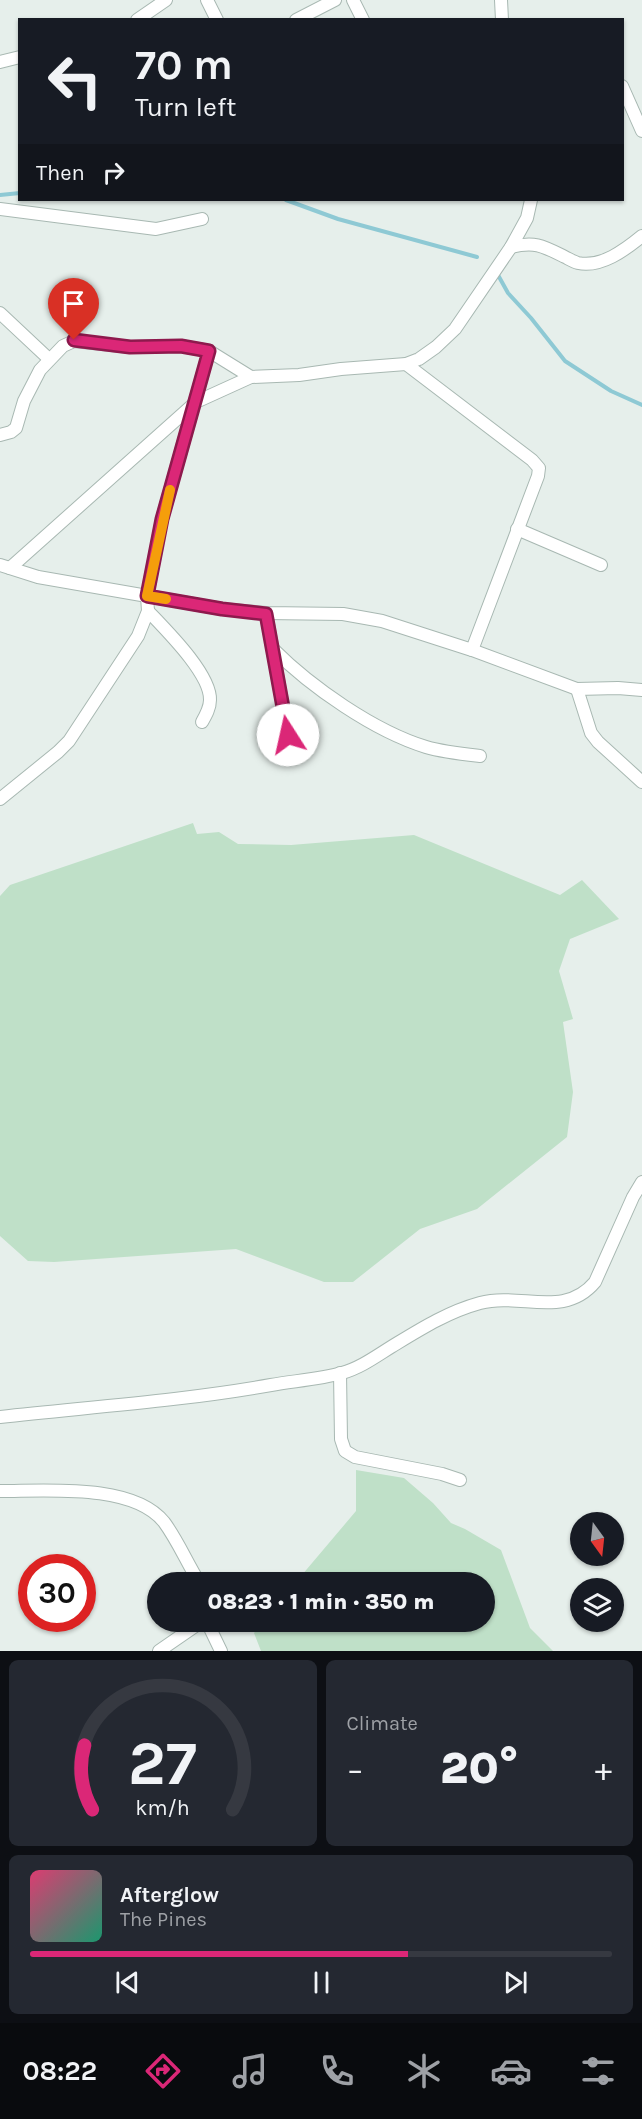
<!DOCTYPE html>
<html lang="en">
<head>
<meta charset="utf-8">
<style>
  :root { --surface:#171b24; --page:#242831; --text:#f1f3f6; --muted:#9ea1a6; --line:#363941; --accent:#db2777 }
  body { margin:0; font-family:Karla,sans-serif; background:var(--page); color:var(--text); height:100vh; display:flex; flex-direction:column; font-size:22px; white-space:nowrap }
  * { box-sizing:border-box; margin:0 }
  p { font-size:20px; color:var(--muted) }
  .icon { flex:none; width:33px; height:33px; fill:none; stroke:currentColor; stroke-width:2; stroke-linecap:round; stroke-linejoin:round }
  .map { position:relative; height:1651px; overflow:hidden }
  .side { display:flex; flex-direction:column; gap:9px; padding:9px; background:#0d0f14; flex:1 }
  .side>* { flex:none }
  .hud { position:absolute; left:18px; top:18px; width:606px; height:183px; border-radius:0px; box-shadow:0 2px 4px #0004; background:#171b24; color:var(--text); overflow:hidden }
  .needle { width:39px; rotate:165deg }
  .fabs { position:absolute; left:570px; top:1512px; display:grid; gap:12px }
  .fabs a { display:grid; place-items:center; width:54px; height:54px; border-radius:50%; background:var(--surface); box-shadow:0 2px 4px #0004; font-size:30px }
  .speed { position:absolute; left:18px; top:1554px; display:flex; gap:12px; font-size:30px; font-weight:700; text-align:center }
  .speed>* { display:grid; place-content:center; width:78px; height:78px; border-radius:50%; background:var(--surface); box-shadow:0 2px 4px #0004; line-height:1 }
  .speed .limit { border:9px solid #d22; background:#fff; color:#111 }
  .pin { position:absolute; display:grid; place-items:center; width:51px; height:51px; color:#fff; margin:-62px -26px; border-radius:50% 50% 50% 0; rotate:-45deg; box-shadow:0 0 6px #0007 }
  .pin .icon { rotate:45deg }
  .me { position:absolute; width:66px; margin:-33px; rotate:350deg; stroke-linejoin:round; filter:drop-shadow(0 0 4px #0008) }
  .turn { display:flex; align-items:center; gap:21px; height:126px; padding:0 18px; font-size:27px }
  .turn .icon { width:78px; height:78px; stroke-width:2.5 }
  .turn b { display:block; font-size:42px; line-height:51px }
  .then { display:flex; align-items:center; height:57px; padding:0 18px; background:#0003; gap:12px; font-size:22px }
  .big { font-size:45px; font-weight:800; line-height:1.1 }
  .side .tile { flex:1; display:flex; flex-direction:column; justify-content:center; gap:9px; min-width:0; padding:0 21px; border-radius:9px; background:var(--page) }
  .side .dial { align-items:center; gap:0 }
  .dial svg { height:156px; overflow:visible; fill:none; stroke:var(--line); stroke-width:7; stroke-linecap:round; text-anchor:middle }
  .dial text { fill:var(--text); stroke:none }
  .song { display:flex; align-items:center; gap:18px }
  .cover { width:72px; height:72px; border-radius:9px; background:linear-gradient(135deg,hsl(340 70% 55%),hsl(160 70% 35%)) }
  .played { height:6px; border-radius:3px; background:linear-gradient(90deg,var(--accent) 65%,var(--line) 65%) }
  .keys { display:flex; justify-content:space-around; direction:ltr }
  .heat { display:flex; justify-content:space-between; align-items:center; font-size:33px; direction:ltr }
  .side .tiles { flex:1; display:grid; gap:9px; grid-template-columns:1fr 1fr }
  .tile:last-child { grid-column:span 2 }
  .trip { position:absolute; left:147px; top:1572px; width:348px; height:60px; border-radius:30px; background:var(--surface); box-shadow:0 2px 4px #0004; font-weight:800; line-height:60px; text-align:center }
  .menu { display:flex; height:96px; justify-content:space-around; align-items:center; background:#090b0e; color:var(--muted) }
  .menu .icon { width:42px; height:42px }
  .menu .selected { color:var(--accent) }
  .menu b { font-size:27px; color:var(--text) }
  .map>svg:first-child { display:block }
  .green { fill:#bfe0c8 }
  .lines { fill:none; stroke-linecap:round; stroke-linejoin:round }
  .stream { stroke:#8ec9d4; stroke-width:4 }
  .street-casing { stroke:#a8b8b2; stroke-width:14 }
  .street { stroke:#fff; stroke-width:12 }
  .route-casing { stroke:#8e194d; stroke-width:15 }
  .route { stroke:#db2777; stroke-width:10 }
  .slow { stroke:#f59e0b; stroke-width:10 }
</style>
</head>
<body>
<div class="map">
<svg width="642" height="1651" viewBox="0 0 642 1651">
  <rect width="100%" height="100%" fill="#e6efeb"/>
  <g class="green">
    <polygon points="193,823 197,834 219,832 238,844 291,845 414,835 560,895 582,880 619,919 570,939 559,971 573,1019 563,1022 573,1092 567,1137 477,1209 420,1229 353,1282 324,1282 236,1249 54,1262 28,1261 0,1236 0,896 10,885"/>
    <polygon points="356,1470 404,1478 433,1503 451,1523 465,1529 501,1550 530,1628 553,1651 261,1651 254,1633 263,1622 484,1622 484,1582 296,1582 356,1511"/>
  </g>
  <g class="lines">
    <g class="stream">
      <polyline points="0,195 20,193"/>
      <polyline points="286,200 338,219 477,257"/>
      <polyline points="498,275 508,293 531,318 565,361 611,391 642,405"/>
    </g>
    <g class="street-casing">
      <g id="street">
        <polyline points="207,0 217,20"/>
        <polyline points="353,0 363,20"/>
        <polyline points="501,0 502,20"/>
        <polyline points="137,20 166,0"/>
        <polyline points="296,20 335,0"/>
        <polyline points="0,62 20,57"/>
        <polyline points="622,86 642,131"/>
        <polyline points="0,209 156,229 202,219"/>
        <path d="M511,247C535,241 543,246 565,257C569,259 574,262 578,263C601,268 625,250 642,236"/>
        <polyline points="0,313 49,359"/>
        <polyline points="406,364 532,460 539,468 538,476 472,650"/>
        <polyline points="0,435 11,432 16,428 24,401 40,370 63,346 74,341 130,347 181,346 209,351 251,377"/>
        <polyline points="517,529 601,565"/>
        <polyline points="0,565 38,577 222,609 266,613 343,614 382,621 472,650 577,689 618,688 642,690"/>
        <polyline points="10,568 196,402 251,377 299,375 341,369 406,364 419,359 436,347 455,329 511,247 527,218 531,200"/>
        <path d="M148,611C165,629 211,674 210,700C210,708 206,715 202,722"/>
        <polyline points="266,613 288,735"/>
        <path d="M273,649C311,687 374,731 426,747C443,752 462,754 480,756"/>
        <polyline points="577,689 591,733 598,742 642,782"/>
        <polyline points="0,799 58,752 69,741 138,636 148,611 147,596 162,519 209,351"/>
        <polyline points="340,1373 341,1439 345,1451 355,1457 442,1474 460,1480"/>
        <path d="M0,1417C90,1407 181,1401 271,1385C294,1381 320,1379 342,1373C360,1368 375,1357 391,1347C419,1330 447,1312 480,1303C521,1292 564,1319 595,1282L633,1197L642,1182"/>
        <path d="M0,1491C46,1491 133,1483 164,1522C178,1541 187,1563 199,1582"/>
        <polyline points="207,1622 221,1651"/>
        <polyline points="159,1651 201,1622"/>
      </g>
    </g>
    <use href="#street" class="street"/>
  </g>
  <g class="lines">
    <g class="route-casing">
      <polyline id="route" points="74,340 130,347 181,346 209,351 162,519 147,596 222,609 266,614 288,735"/>
    </g>
    <use href="#route" class="route"/>
    <polyline class="slow" points="166,599 147,596 170,490"/>
  </g>
</svg>
<div class="fabs">
<a><svg class="needle" viewBox="-14 -14 28 28"><path d="M0-13l5 13h-10z" fill="#e53935"/><path d="M0 13l5-13h-10z" fill="#9ea1a6"/></svg></a>
<a><svg class="icon" aria-label="layers" viewBox="0 0 24 24"><path d="M12 4l9 5-9 5-9-5zM3 14l9 5 9-5"/></svg></a>
</div>
<div class="speed"><div class="limit">30</div></div>
<div class="pin" style="left:74px;top:340px;background:#d93025"><svg class="icon" aria-label="arrive" viewBox="0 0 24 24"><path d="M6 21V4h12l-3 4 3 4H6"/></svg></div>
<svg class="me" style="left:288px;top:735px" viewBox="-20 -20 40 40"><circle r="19" fill="#fff"/><path d="M0-13L10 11 0 6-10 11z" fill="#db2777"/></svg>
<div class="trip">08:23 · 1 min · 350 m</div>
<div class="hud">
<div class="turn"><svg class="icon" aria-label="left" viewBox="0 0 24 24"><path d="M17 20v-9H6M10 6l-5 5 5 5"/></svg><div><b>70 m</b>Turn left</div></div>
<div class="then">Then<svg class="icon" aria-label="right" viewBox="0 0 24 24"><path d="M7 20v-9h11M14 6l5 5-5 5"/></svg></div>
</div>
</div>
<section class="side">
<div class="tiles">
<div class="tile dial"><svg viewBox="0 0 100 80">
<path d="M14 69A42 42 0 1 1 86 69"/>
<path d="M14 69A42 42 0 0 1 10 36" stroke="#db2777"/>
<text x="50" y="56" font-size="32" font-weight="700">27</text>
<text x="50" y="72" font-size="11">km/h</text>
</svg></div>
<div class="tile"><p>Climate</p>
<div class="heat"><a>−</a><b class="big">20°</b><a>+</a></div>
</div>
<div class="tile">
<div class="song"><i class="cover"></i><div><b>Afterglow</b><p>The Pines</p></div></div>
<div class="played"></div>
<div class="keys"><svg class="icon" aria-label="previous" viewBox="0 0 24 24"><path d="M18 5L8 12l10 7zM5 5v14"/></svg><svg class="icon" aria-label="pause" viewBox="0 0 24 24"><path d="M8 5v14M16 5v14"/></svg><svg class="icon" aria-label="next" viewBox="0 0 24 24"><path d="M6 5l10 7-10 7zM19 5v14"/></svg></div>
</div>
</div>
</section>
<nav class="menu">
<b>08:22</b>
<svg class="icon selected" aria-label="directions" viewBox="0 0 24 24"><path d="M12 3l9 9-9 9-9-9zM9 14v-3h6M13 9l2 2-2 2"/></svg>
<svg class="icon" aria-label="music" viewBox="0 0 24 24"><path d="M9 18V5l10-2v13"/><circle cx="6" cy="18" r="3"/><circle cx="16" cy="16" r="3"/></svg>
<svg class="icon" aria-label="phone" viewBox="0 0 24 24"><path d="M5 4h4l2 5-3 2q2 4 5 5l2-3 5 2v4C11 20 4 13 5 4z"/></svg>
<svg class="icon" aria-label="climate" viewBox="0 0 24 24"><path d="M12 3v18M4 7l16 10M4 17L20 7"/></svg>
<svg class="icon" aria-label="car" viewBox="0 0 24 24"><path d="M5 17H2v-5l4-1 3-4h7l3 4 3 1v5h-3M9 17h6M6 11h13"/><circle cx="7" cy="17" r="2"/><circle cx="17" cy="17" r="2"/></svg>
<svg class="icon" aria-label="filters" viewBox="0 0 24 24"><path d="M4 7h16M4 17h16"/><circle cx="9" cy="7" r="2"/><circle cx="15" cy="17" r="2"/></svg>
</nav>
</body>
</html>
